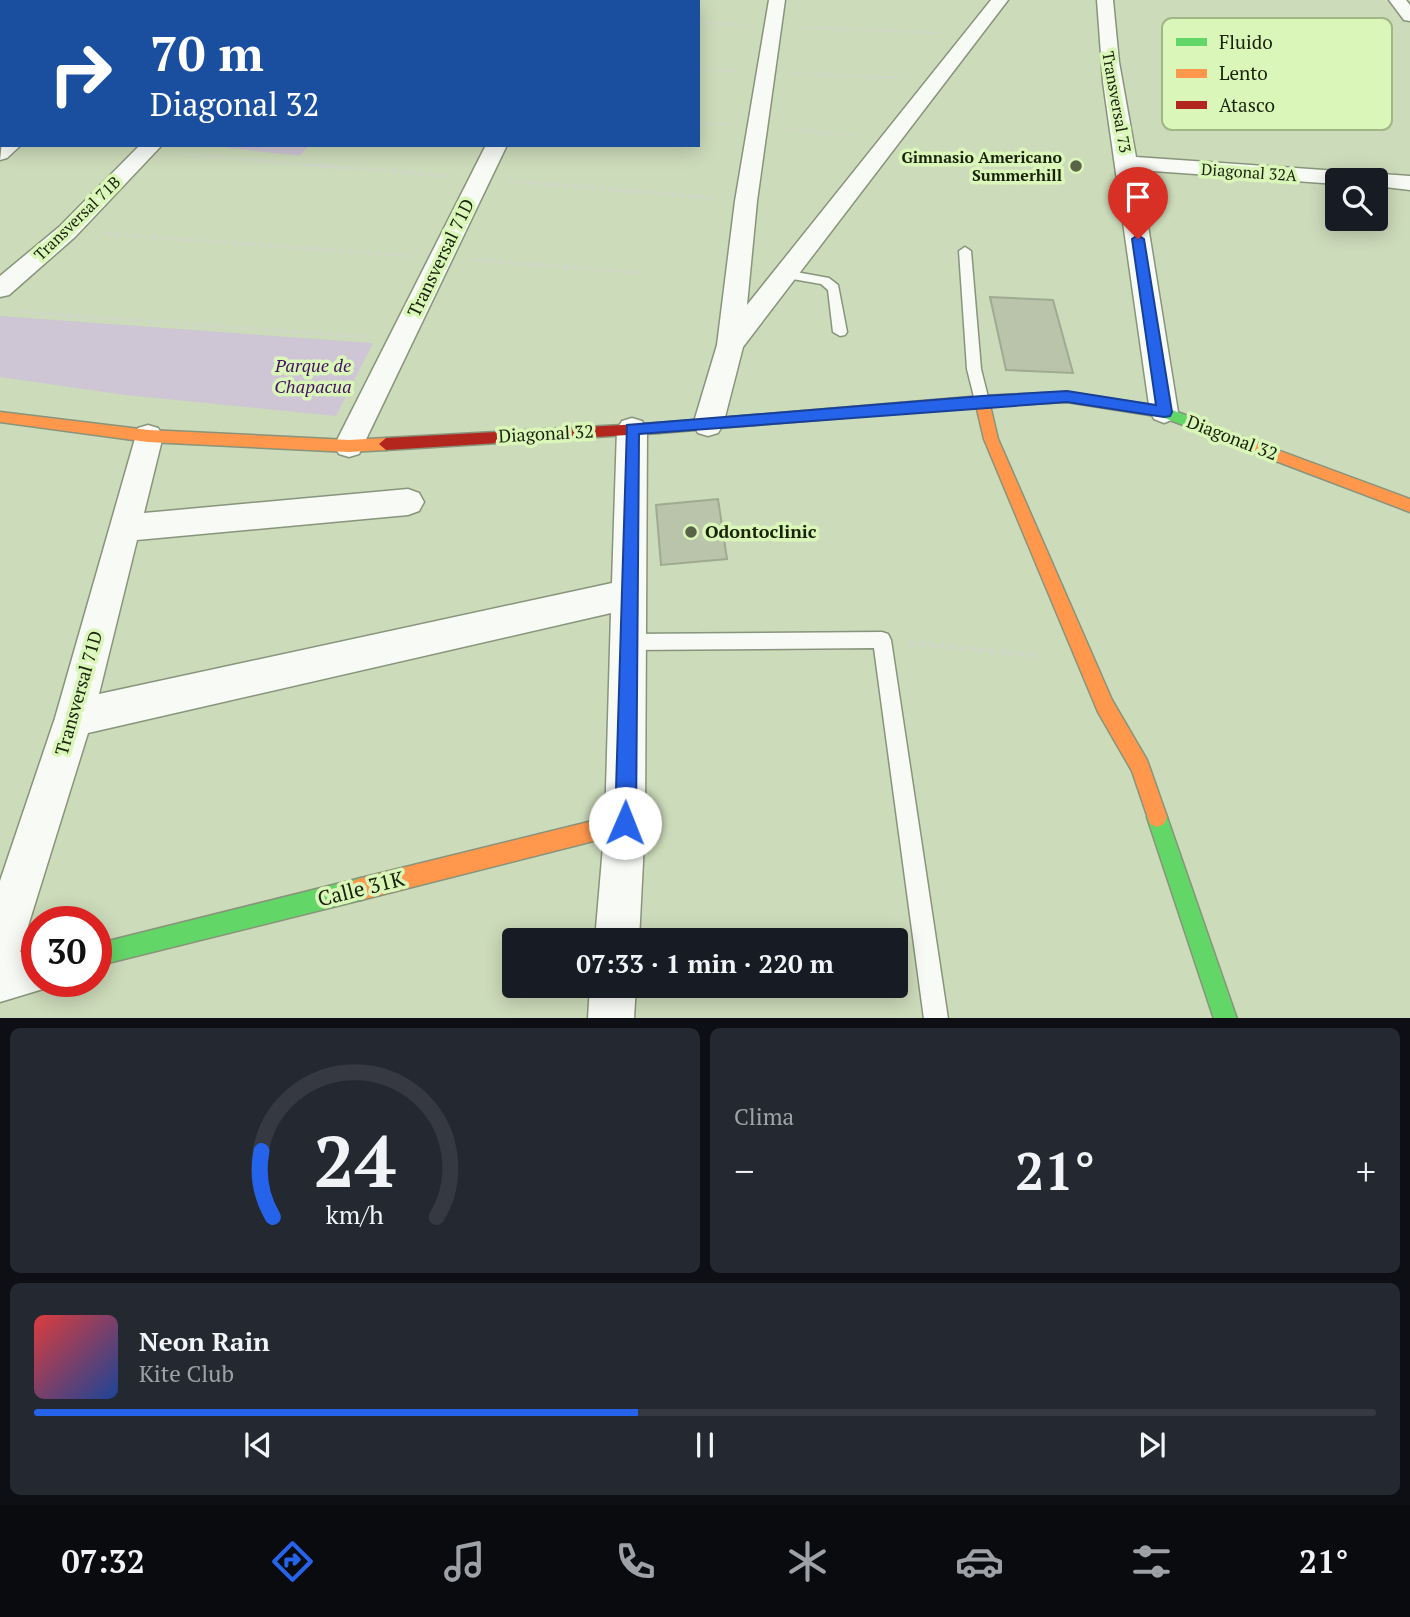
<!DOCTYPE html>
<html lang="es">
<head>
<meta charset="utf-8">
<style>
  :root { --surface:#171b24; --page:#242831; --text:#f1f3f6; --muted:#9ea1a6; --line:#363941; --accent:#2563eb }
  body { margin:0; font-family:"PT Serif",serif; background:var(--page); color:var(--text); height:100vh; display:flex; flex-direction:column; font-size:26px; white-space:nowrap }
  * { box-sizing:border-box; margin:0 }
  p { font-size:23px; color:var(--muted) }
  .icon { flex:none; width:38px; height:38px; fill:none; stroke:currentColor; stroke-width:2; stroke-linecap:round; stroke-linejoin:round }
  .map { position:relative; height:1018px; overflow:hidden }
  .drawer { display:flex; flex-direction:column; gap:10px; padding:10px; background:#0d0f14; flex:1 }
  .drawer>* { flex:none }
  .banner { position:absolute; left:0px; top:0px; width:700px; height:147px; box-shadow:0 4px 18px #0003; background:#1a4fa0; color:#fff; overflow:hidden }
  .tools { position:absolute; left:1325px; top:168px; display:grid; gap:14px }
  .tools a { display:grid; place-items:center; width:63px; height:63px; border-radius:7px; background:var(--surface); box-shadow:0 4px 18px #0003; font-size:35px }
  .speed { position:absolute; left:21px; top:906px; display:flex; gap:14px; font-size:35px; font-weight:700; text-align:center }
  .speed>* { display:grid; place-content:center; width:91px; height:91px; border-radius:50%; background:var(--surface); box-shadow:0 4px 18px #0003; line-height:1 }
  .speed .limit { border:10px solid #d22; background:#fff; color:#111 }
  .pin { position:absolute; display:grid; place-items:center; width:60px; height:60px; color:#fff; margin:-72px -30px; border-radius:50% 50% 50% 0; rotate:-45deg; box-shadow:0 0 7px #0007 }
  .pin .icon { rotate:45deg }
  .me { position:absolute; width:77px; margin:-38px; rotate:1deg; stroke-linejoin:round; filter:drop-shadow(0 0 5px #0008) }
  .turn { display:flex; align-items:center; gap:24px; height:147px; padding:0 35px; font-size:32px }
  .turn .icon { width:91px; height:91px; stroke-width:2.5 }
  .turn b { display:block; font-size:49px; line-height:60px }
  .big { font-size:52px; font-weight:600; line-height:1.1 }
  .drawer .card { flex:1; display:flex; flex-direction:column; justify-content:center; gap:10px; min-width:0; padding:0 24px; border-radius:10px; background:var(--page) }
  .drawer .dial { align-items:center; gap:0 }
  .dial svg { height:182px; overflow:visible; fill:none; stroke:var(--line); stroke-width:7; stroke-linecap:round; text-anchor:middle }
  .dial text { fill:var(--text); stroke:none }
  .song { display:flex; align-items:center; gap:21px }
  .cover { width:84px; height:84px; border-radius:10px; background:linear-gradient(135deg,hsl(0 70% 55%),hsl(220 70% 35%)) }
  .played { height:7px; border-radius:4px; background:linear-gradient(90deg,var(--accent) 45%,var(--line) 45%) }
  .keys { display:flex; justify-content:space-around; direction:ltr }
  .heat { display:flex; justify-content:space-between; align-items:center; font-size:38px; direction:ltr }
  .drawer .tiles { flex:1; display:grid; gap:10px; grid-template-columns:1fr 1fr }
  .card:last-child { grid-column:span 2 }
  .trip { position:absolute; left:502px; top:928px; width:406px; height:70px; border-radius:7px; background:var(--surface); box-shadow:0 4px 18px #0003; font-weight:600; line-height:70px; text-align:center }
  .tabs { display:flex; height:112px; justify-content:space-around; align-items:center; background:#090b0e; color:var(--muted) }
  .tabs .icon { width:49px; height:49px }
  .tabs .selected { color:var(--accent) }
  .tabs b { font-size:32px; color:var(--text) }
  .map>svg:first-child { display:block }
  .green { fill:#cec6d4 }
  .building { fill:#b9c4ab; stroke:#9fab91; stroke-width:2 }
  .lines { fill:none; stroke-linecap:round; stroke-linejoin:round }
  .lane-casing { stroke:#88947b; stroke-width:3 }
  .street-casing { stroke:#88947b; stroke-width:3 }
  .fast-casing { stroke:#88947b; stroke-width:3 }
  .slow-casing { stroke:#88947b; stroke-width:3 }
  .jam-casing { stroke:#88947b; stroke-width:3 }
  .path-far2 { stroke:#d1d6cb; stroke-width:2.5; stroke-dasharray:3.5 3.5; stroke-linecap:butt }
  .path-far1 { stroke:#d1d6cb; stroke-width:3.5; stroke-dasharray:4.5 4.5; stroke-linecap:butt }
  .path { stroke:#d1d6cb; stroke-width:4.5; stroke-dasharray:5 5; stroke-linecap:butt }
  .lane { fill:#f7faf5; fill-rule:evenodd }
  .street { fill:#f7faf5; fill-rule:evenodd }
  .fast { fill:#63d668; fill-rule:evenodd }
  .slow { fill:#ff974d; fill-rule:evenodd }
  .jam { fill:#b3261e; fill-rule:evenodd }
  .route { fill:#2563eb; stroke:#184099; stroke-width:2 }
  .poi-dot { fill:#586348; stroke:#daf6b9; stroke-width:2.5 }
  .labels { text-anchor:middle; stroke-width:7; stroke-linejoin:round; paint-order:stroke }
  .far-street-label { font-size:16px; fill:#19220b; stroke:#daf6b9 }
  .far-poi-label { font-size:16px; font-weight:bold; fill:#19220b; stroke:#daf6b9; text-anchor:end }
  .street-label { font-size:18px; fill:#19220b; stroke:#daf6b9 }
  .park-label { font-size:18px; font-style:italic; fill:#441264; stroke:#daf6b9 }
  .poi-label { font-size:18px; font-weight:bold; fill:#19220b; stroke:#daf6b9; text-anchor:start }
  .near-street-label { font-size:21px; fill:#19220b; stroke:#daf6b9 }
  .key { fill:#daf6b9; stroke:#a0b685; stroke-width:2 }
  .key-label { font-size:19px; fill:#19220b }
</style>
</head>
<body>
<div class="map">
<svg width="1410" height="1019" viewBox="0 0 1410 1019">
  <rect width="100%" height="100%" fill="#ccdbba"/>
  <g class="green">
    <polygon points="203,145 309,145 300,156"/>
    <polygon points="0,316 373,343 336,416 125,395 0,377"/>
  </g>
  <g class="building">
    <polygon points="990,297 1053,300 1073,373 1006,370"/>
    <polygon points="718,499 727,559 661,565 656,505"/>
  </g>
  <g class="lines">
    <g class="lane-casing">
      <g id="lane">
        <polygon points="965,247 971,251 981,369 989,401 982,406 975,401 967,369 959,251"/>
        <polygon points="785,270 829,278 838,285 847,332 845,335 840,336 833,332 828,290 821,284 781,277 779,274"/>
        <polygon points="882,632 888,634 891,640 948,1019 924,1019 874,648 629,650 623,648 620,642 623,636 629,634"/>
      </g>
    </g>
    <g class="street-casing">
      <g id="street">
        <polygon points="0,0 19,0 2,2 2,6"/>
        <polygon points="130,0 151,0 129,2"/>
        <polygon points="195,0 213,0 214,2 196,2"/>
        <polygon points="287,0 304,0 286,2"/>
        <polygon points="560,0 576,0 559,2"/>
        <polygon points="769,0 785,0 757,201 747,305 991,0 1008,0 743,347 723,425 718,433 708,436 698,433 693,425 717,345 735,201"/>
        <polygon points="1097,0 1113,0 1119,62 1136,157 1410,176 1410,190 1376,186 1376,180 1337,180 1337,184 1139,170 1178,412 1174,419 1164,423 1154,419 1150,412 1103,82"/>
        <polygon points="1389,0 1406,0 1410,5 1410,21 1404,20"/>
        <rect x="0" y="32" width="2" height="10"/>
        <polygon points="0,74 2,75 2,88 0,87"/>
        <polygon points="2,142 2,145 21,145 7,158 0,160"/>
        <polygon points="140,145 162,145 75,237 9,295 0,297 0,276 59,227"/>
        <polygon points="486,145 507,145 359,454 349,457 339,454 334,446"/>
        <polygon points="632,418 642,421 647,429 645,823 639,940 595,940 605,823 611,613 88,733 20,952 37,948 37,982 55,982 53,986 0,1002 0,881 55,718 138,428 148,425 158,428 163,436 144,513 408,489 419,493 424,502 419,511 408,515 137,540 99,694 612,583 617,429 622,421"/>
        <polygon points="590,985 636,985 634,1019 588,1019"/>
      </g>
    </g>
    <g class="fast-casing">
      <g id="fast">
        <polygon points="1067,392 1164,407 1212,425 1214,429 1207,434 1162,417 1067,402 982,406 659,433 652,428 659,423 982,396"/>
        <polygon points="1157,807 1164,810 1167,817 1237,1019 1214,1019 1147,817 1150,810"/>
        <polygon points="361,878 369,881 372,889 369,897 361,900 96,966 96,944"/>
      </g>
    </g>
    <g class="slow-casing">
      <g id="slow">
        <polygon points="982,396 989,401 998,439 1112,700 1147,760 1167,817 1164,824 1157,827 1150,824 1132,771 1098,712 984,439 975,401"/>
        <polygon points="0,412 148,430 349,440 386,438 393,444 386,450 349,452 148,442 0,422"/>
        <polygon points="1207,424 1410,499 1410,512 1202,433 1200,429"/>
        <polygon points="625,813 632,816 635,823 632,830 625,833 361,900 353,897 350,889 353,881 361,878"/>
      </g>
    </g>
    <g class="jam-casing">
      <polygon id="jam" points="659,423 666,428 659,433 386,450 379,444 386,438"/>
    </g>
    <g class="path-far2">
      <polyline points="326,0 356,2"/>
      <polyline points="698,22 744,25"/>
      <polyline points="802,27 937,33"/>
      <polyline points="698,69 737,71"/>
      <polyline points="795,74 902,78"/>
      <polyline points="698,123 729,125"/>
      <polyline points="787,129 855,136"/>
      <polyline points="179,154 333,167"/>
    </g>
    <g class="path-far1">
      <polyline points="312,165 449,176"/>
      <polyline points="510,181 714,198"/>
      <polyline points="107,234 409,256"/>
      <polyline points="473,260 644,273"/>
      <polyline points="22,312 366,337"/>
    </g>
    <polyline class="path" points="910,643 1041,656"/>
    <use href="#lane" class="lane"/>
    <use href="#street" class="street"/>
    <use href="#fast" class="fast"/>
    <use href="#slow" class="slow"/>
    <use href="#jam" class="jam"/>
  </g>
  <polygon class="route" points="1138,235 1144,239 1172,412 1170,416 1164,417 1067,402 639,434 636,823 633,830 625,833 618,830 615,823 627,425 982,396 1067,391 1156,405 1132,239"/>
  <g class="poi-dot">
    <circle cx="1076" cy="166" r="7"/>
    <circle cx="691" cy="532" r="7"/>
  </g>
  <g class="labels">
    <g class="far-street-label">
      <text transform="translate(1117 102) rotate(80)" y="6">Transversal 73</text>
      <text transform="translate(1249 172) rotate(4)" y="6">Diagonal 32A</text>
      <text transform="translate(77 218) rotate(-44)" y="6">Transversal 71B</text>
    </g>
    <g class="far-poi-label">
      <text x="1062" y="163">Gimnasio Americano<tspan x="1062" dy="18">Summerhill</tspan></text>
    </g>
    <g class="street-label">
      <text transform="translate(441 258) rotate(-64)" y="6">Transversal 71D</text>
      <text transform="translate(546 434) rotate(-3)" y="6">Diagonal 32</text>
      <text transform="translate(1232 438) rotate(21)" y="6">Diagonal 32</text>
      <text transform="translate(79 693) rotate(-74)" y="6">Transversal 71D</text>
    </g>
    <g class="park-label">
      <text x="313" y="372">Parque de<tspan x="313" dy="21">Chapacua</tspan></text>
    </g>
    <g class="poi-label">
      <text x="705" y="538">Odontoclinic</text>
    </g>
    <g class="near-street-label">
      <text transform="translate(361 889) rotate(-14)" y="7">Calle 31K</text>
    </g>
  </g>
  <rect x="1162" y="18" width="230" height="112" rx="10" class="key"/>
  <rect x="1176" y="38" width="31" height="8" fill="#63d668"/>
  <rect x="1176" y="69" width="31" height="9" fill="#ff974d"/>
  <rect x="1176" y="101" width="31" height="8" fill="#b3261e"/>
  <g class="key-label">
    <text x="1219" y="49">Fluido</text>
    <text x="1219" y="80">Lento</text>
    <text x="1219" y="112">Atasco</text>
  </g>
</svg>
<div class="tools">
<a><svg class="icon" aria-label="search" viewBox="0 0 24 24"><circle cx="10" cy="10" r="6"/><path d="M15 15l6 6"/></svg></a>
</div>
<div class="speed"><div class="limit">30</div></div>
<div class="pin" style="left:1138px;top:239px;background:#d93025"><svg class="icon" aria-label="arrive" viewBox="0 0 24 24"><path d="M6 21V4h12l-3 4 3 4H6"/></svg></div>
<svg class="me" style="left:625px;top:823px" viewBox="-20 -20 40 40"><circle r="19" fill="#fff"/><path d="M0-13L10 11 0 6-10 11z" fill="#2563eb"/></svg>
<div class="trip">07:33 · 1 min · 220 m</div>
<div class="banner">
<div class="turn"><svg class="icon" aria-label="right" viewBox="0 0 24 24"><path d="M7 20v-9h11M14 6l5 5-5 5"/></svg><div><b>70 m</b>Diagonal 32</div></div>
</div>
</div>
<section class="drawer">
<div class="tiles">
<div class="card dial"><svg viewBox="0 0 100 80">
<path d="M14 69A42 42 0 1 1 86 69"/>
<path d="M14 69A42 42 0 0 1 9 40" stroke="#2563eb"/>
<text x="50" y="56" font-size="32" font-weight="700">24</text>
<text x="50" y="72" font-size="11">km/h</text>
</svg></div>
<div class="card"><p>Clima</p>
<div class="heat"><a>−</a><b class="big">21°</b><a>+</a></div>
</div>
<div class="card">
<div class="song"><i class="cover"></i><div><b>Neon Rain</b><p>Kite Club</p></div></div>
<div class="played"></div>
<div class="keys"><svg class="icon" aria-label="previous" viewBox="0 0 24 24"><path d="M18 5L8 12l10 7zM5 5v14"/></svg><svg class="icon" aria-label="pause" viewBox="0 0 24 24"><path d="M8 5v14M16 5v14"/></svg><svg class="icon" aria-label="next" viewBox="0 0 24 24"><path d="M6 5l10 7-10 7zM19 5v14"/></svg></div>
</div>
</div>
</section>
<nav class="tabs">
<b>07:32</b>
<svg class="icon selected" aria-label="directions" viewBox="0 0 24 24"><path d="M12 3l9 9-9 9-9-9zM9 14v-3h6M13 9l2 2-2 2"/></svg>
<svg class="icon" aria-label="music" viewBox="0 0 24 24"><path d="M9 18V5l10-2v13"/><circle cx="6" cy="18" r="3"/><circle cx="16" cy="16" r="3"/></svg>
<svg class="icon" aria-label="phone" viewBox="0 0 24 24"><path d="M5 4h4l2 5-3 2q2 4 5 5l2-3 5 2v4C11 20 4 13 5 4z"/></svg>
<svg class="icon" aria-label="climate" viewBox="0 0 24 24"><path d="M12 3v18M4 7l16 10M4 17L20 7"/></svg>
<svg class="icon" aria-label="car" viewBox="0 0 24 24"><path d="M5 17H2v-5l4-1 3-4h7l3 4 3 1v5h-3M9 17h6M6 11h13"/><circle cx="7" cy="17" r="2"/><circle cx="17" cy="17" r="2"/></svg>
<svg class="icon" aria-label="filters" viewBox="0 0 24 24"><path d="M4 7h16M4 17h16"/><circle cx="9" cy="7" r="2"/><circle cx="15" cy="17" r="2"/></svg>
<b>21°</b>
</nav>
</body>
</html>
